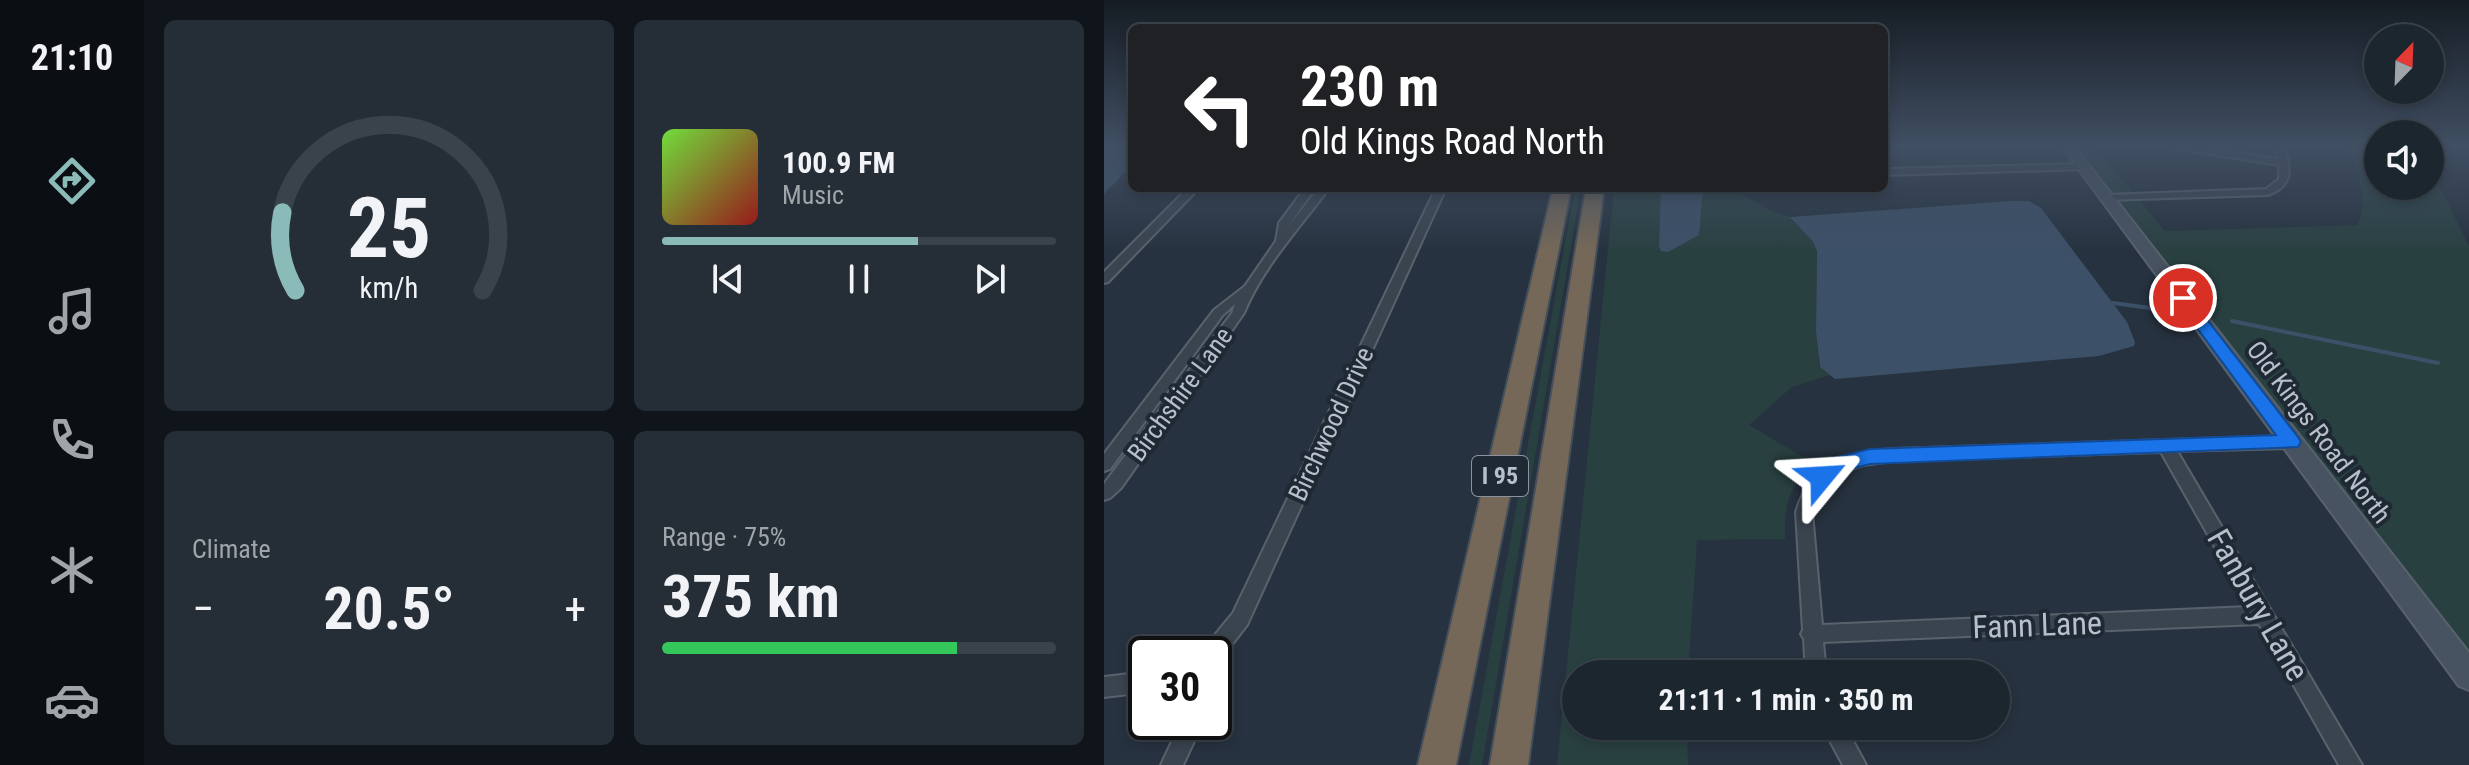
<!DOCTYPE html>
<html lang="en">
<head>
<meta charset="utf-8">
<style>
  :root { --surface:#1c262f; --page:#252e37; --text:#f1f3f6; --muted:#a0a5aa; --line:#3a434b; --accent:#8bbbb9 }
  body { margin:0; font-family:"Roboto Condensed",sans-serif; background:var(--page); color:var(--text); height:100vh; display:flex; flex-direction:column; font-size:30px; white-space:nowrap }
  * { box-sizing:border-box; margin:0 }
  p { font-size:26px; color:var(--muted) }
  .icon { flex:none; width:44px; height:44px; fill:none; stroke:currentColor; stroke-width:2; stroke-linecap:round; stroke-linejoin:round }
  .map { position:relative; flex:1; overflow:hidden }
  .drawer { display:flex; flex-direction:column; gap:20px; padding:20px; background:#0f151a; width:960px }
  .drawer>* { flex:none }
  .guide { position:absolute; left:24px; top:24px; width:760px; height:168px; border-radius:12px; box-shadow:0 4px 12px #0003,0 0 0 2px var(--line); background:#202124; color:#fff; overflow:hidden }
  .needle { width:52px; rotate:23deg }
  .controls { position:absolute; left:1260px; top:24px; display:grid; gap:16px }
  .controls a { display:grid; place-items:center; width:80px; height:80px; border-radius:50%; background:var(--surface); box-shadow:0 4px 12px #0003,0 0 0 2px var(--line); font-size:40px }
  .speed { position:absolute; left:24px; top:636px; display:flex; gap:16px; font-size:40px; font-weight:700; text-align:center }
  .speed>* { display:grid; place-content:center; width:104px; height:104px; border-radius:50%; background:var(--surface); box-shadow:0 4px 12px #0003,0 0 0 2px var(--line); line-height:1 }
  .speed .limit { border:4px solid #111; border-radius:12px; background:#fff; color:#111 }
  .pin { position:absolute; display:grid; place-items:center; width:68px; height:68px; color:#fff; margin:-34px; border:4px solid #fff; border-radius:50%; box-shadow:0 2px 8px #0007 }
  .me { position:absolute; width:88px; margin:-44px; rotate:63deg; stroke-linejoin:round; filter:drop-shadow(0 0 6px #0008) }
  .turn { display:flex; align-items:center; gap:28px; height:168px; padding:0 40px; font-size:36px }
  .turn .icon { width:104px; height:104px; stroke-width:2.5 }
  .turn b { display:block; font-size:56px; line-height:68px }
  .big { font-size:60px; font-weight:700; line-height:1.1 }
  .drawer .tile { flex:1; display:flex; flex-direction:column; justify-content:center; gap:12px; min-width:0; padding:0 28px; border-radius:12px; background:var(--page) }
  .drawer .dial { align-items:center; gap:0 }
  .dial svg { height:208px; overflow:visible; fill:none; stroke:var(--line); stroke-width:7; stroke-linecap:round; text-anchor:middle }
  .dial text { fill:var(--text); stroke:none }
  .song { display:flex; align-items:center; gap:24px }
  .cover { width:96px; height:96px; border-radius:12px; background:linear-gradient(135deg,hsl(100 70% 55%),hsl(0 70% 35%)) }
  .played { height:8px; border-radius:4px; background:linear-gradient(90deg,var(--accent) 65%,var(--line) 65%) }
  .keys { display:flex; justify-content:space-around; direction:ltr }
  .heat { display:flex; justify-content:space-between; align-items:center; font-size:44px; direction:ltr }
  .charge { height:12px; border-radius:6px; background:linear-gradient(90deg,#34c759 75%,var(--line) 0) }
  .drawer .tiles { flex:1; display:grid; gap:20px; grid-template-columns:repeat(2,1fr) }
  .trip { position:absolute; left:458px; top:660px; width:448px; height:80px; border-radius:40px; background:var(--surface); box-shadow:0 4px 12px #0003,0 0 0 2px var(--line); font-weight:700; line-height:80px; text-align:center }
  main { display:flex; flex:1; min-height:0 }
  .dock { display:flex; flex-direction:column; width:144px; justify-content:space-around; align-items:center; background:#0b0f13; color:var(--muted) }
  .dock .icon { width:56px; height:56px }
  .dock .active { color:var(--accent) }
  .dock b { font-size:36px; color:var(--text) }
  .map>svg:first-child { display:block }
  .green { fill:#294041 }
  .water { fill:#3c5067 }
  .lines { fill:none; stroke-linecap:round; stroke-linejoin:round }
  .stream { stroke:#3c5067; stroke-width:4 }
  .street-casing { stroke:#58626d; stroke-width:4 }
  .secondary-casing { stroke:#58626d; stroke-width:4 }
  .highway-casing { stroke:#454f5a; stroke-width:4 }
  .street { fill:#3a444f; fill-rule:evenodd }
  .secondary { fill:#485362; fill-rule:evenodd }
  .highway { fill:#756858; fill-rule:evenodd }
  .route { fill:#1a73e8; stroke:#114b97; stroke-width:2 }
  .labels { text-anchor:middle; stroke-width:8; stroke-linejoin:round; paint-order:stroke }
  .shield { fill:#1f2934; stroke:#89929d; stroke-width:2 }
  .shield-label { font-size:24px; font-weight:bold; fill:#b7bfca }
  .street-label { font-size:26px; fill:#b7bfca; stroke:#1f2934 }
  .near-street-label { font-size:32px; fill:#b7bfca; stroke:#1f2934 }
</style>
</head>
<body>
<main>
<nav class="dock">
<b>21:10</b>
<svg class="icon active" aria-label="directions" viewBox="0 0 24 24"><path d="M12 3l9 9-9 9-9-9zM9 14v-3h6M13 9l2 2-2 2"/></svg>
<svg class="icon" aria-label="music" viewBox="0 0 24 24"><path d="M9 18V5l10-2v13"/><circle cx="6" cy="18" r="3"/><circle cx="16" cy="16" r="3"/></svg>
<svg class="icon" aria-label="phone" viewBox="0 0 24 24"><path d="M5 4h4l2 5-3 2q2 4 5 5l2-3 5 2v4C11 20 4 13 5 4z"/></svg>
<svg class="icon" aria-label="climate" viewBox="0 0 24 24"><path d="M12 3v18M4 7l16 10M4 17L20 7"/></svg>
<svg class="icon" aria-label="car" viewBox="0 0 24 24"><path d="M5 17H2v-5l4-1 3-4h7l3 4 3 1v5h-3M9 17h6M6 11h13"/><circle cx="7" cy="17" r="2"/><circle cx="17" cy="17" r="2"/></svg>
</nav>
<section class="drawer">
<div class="tiles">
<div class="tile dial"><svg viewBox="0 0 100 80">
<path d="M14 69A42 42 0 1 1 86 69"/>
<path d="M14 69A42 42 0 0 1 9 39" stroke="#8bbbb9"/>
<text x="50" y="56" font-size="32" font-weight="700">25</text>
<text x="50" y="72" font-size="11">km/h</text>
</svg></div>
<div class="tile">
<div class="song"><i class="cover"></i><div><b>100.9 FM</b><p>Music</p></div></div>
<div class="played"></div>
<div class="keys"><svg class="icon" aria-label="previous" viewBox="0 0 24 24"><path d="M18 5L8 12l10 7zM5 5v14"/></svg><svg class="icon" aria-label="pause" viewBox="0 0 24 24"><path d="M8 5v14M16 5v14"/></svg><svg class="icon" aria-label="next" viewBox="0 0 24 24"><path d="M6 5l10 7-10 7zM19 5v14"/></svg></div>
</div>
<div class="tile"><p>Climate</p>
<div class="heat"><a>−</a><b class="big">20.5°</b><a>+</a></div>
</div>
<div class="tile"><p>Range · 75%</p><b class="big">375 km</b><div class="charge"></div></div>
</div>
</section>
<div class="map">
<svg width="1365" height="765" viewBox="0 0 1365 765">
  <rect width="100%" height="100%" fill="#26323f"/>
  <g class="green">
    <path d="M968,145H989L1061,231L1253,225C1267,202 1251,168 1244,145H1274V186H1326V167L1365,246V665Z"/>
    <polygon points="471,188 477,188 378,765 365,765"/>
    <path d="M510,188H629L665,210L686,217L709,242L713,251L712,332L715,366L726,375L688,387L645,425L711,464C683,491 681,500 681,539L593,540L584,674H472V726H583L584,765H453Z"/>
  </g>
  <g class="water">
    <polygon points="0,145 28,145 28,165 0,194"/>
    <polygon points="557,188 599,188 595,235 564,252 557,251 555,246"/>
    <polygon points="907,201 925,201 937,208 1023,322 1031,342 1030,346 995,356 731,379 716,367 712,332 713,251 709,242 686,217"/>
  </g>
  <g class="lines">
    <g class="stream">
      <polyline points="1009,303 1061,310"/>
      <polyline points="1128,321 1334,363"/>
    </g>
    <g class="street-casing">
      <g id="street">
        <path d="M1063,145H1082L1174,159L1171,145H1180C1186,168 1191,185 1164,195L999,200L998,198L1003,195L1162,189L1175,179V165L1068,148Z"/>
        <polygon points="980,164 985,167 983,169 780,175 780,169"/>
        <polygon points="84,188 95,188 4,282 0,283 0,272"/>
        <path d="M201,188H211L185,225L215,188H225C195,229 160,265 140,313L17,488L6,498L0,500V484L128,313L131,304L118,316L6,469L0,471V454L110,310L141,286L172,241L175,223Z"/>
        <polygon points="332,188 342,188 143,625 115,661 110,662 110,654 98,654 101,647 129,613"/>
        <path d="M1187,436L1192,438L1195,442L1192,446L1187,448L1073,451L1258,765H1235L1155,624L719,642L722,674H702L700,639L697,634L699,630L692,512C707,462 741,454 789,449ZM1057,452L1145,607L718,625L708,512L713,497L727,479L738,472L759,465L789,461Z"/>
        <polygon points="42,672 42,692 0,697 0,677"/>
        <polygon points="77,722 99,722 79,765 57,765"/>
        <polygon points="718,726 741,726 762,765 739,765"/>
      </g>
    </g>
    <g class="secondary-casing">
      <polygon id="secondary" points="957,145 969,145 1365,653 1365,690 1355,686"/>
    </g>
    <g class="highway-casing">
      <g id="highway">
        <polygon points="449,188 467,188 352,765 314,765"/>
        <polygon points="482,188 500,188 424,765 386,765"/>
      </g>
    </g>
    <use href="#street" class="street"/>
    <use href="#secondary" class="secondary"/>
    <use href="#highway" class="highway"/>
  </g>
  <linearGradient id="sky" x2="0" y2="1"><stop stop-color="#151c23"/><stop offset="0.58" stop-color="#414f63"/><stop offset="1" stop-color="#414f63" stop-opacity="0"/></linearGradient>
  <rect width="1365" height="252" fill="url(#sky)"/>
  <polygon class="route" points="1079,293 1084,295 1194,437 1197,442 1194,447 766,464 743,470 718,485 711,482 708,477 729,458 766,449 1172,435 1071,298"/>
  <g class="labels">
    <rect class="shield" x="368" y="456" width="56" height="40" rx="6"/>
    <g class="shield-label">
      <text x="396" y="484">I 95</text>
    </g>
    <g class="street-label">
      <text transform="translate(76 394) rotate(-54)" y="9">Birchshire Lane</text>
      <text transform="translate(227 424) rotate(-65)" y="9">Birchwood Drive</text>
      <text transform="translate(1215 432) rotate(53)" y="9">Old Kings Road North</text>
    </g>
    <g class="near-street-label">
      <text transform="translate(1154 605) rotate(60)" y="11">Fanbury Lane</text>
      <text transform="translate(933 625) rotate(-2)" y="11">Fann Lane</text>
    </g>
  </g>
</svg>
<div class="controls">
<a><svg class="needle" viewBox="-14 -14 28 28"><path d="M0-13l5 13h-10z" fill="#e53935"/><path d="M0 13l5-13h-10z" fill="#a0a5aa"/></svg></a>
<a><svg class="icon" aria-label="sound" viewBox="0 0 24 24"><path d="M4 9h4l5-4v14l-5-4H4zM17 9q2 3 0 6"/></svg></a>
</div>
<div class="speed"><div class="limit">30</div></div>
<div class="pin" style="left:1079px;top:298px;background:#d93025"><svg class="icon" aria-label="arrive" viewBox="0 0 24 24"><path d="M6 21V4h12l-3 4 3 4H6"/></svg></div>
<svg class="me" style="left:718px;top:477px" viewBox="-20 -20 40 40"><path d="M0-17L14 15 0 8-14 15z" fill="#1a73e8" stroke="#fff" stroke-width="4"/></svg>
<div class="trip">21:11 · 1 min · 350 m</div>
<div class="guide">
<div class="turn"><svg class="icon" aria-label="left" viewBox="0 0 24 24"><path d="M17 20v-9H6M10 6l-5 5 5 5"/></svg><div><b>230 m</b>Old Kings Road North</div></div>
</div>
</div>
</main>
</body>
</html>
